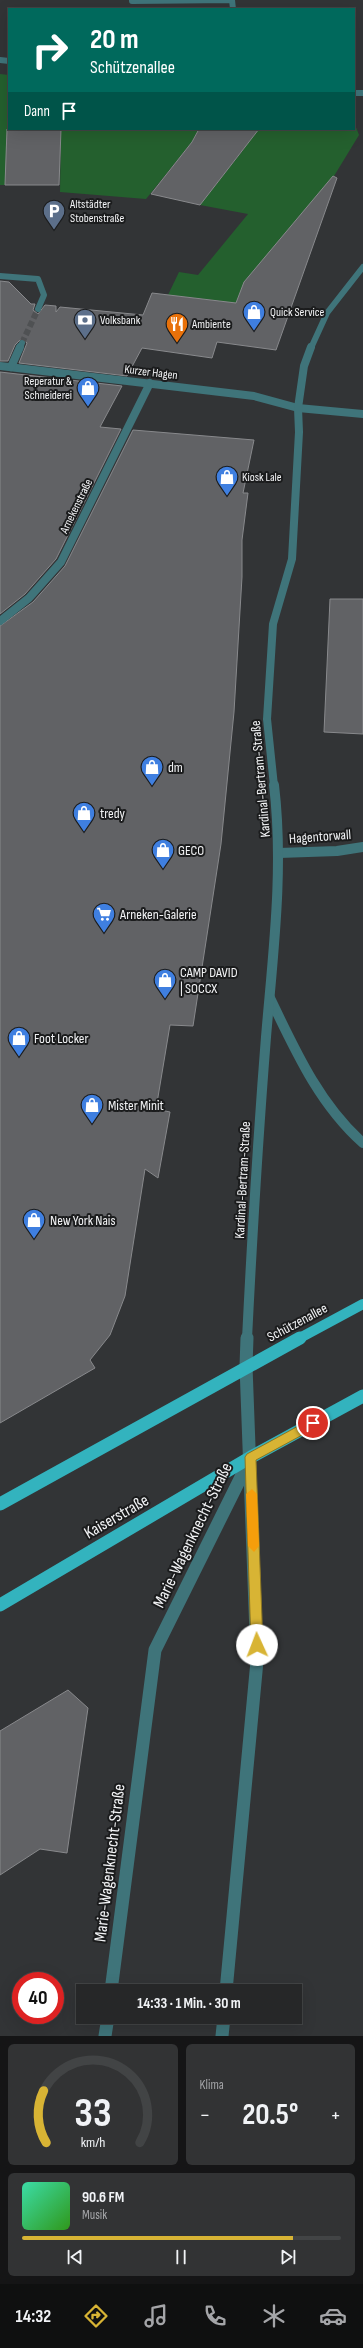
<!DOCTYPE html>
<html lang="de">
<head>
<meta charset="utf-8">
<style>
  :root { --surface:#262728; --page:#323334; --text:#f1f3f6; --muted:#a4a5a8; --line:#424445; --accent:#d8b434 }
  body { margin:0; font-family:"Sofia Sans Condensed",sans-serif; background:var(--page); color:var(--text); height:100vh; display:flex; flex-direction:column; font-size:15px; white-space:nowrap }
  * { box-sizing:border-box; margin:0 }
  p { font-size:13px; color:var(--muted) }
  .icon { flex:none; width:22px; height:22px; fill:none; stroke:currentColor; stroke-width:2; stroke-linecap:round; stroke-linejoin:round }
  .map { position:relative; height:2036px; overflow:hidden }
  .sheet { display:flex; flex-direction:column; gap:8px; padding:8px; background:#151516; flex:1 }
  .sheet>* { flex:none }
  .guide { position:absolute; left:8px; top:8px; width:347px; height:122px; border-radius:0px; box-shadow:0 4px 16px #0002,0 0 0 1px var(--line); background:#00695c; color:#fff; overflow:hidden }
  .speed { position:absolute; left:12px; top:1972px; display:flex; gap:8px; font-size:20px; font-weight:700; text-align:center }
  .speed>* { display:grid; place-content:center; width:52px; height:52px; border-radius:50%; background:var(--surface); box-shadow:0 4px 16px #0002,0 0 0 1px var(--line); line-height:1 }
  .speed .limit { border:6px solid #d22; background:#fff; color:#111 }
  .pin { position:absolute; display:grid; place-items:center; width:34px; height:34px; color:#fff; margin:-17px; border:2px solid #fff; border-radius:50%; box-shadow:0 1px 4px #0007 }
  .me { position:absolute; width:44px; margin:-22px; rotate:358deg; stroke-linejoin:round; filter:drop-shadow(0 0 3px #0008) }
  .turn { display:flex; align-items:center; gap:14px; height:84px; padding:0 16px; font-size:18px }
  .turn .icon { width:52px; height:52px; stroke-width:2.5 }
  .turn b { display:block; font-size:28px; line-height:34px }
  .then { display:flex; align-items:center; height:38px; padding:0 16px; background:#0003; gap:8px; font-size:15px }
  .big { font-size:30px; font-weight:700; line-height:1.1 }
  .sheet .tile { flex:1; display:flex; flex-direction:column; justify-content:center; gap:6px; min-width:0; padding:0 14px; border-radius:6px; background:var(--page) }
  .sheet .dial { align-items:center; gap:0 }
  .dial svg { height:104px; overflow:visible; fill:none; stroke:var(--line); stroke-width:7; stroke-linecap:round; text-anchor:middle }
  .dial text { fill:var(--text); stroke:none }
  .song { display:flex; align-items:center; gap:12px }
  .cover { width:48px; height:48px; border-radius:6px; background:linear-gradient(135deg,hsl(160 70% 55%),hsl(110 70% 35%)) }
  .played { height:4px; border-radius:2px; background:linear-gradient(90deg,var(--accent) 85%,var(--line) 85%) }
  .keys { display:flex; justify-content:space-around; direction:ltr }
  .heat { display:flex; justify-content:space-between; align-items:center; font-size:22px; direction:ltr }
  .sheet .tiles { flex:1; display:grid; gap:8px; grid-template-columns:1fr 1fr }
  .tile:last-child { grid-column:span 2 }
  .trip { position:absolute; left:76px; top:1984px; width:226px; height:40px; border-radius:0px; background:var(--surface); box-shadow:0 4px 16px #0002,0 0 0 1px var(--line); font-weight:700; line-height:40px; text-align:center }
  .tabs { display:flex; height:64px; justify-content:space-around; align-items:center; background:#0f1010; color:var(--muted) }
  .tabs .icon { width:28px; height:28px }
  .tabs .active { color:var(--accent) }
  .tabs b { font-size:18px; color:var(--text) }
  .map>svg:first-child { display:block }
  .green { fill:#24602e }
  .building { fill:#616265; stroke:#88898c }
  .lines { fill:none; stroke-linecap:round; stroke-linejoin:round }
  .minor-tunnel { stroke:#4f5153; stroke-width:6; stroke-dasharray:6 3; stroke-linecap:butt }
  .minor-far3 { stroke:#3f747a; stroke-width:6 }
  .minor-far2 { stroke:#3f747a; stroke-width:8 }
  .minor-far1 { stroke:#3f747a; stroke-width:10 }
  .minor { stroke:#3f747a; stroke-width:13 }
  .major-far1 { stroke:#33b3be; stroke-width:10 }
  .major { stroke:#33b3be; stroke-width:13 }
  .route { fill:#d8b434; stroke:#8c7522 }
  .slow { fill:#f59e0b }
  .labels { text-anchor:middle; stroke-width:4; stroke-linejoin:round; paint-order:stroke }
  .far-poi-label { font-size:12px; fill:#f3f4f6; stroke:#1b1c1d; text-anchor:start }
  .far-street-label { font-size:12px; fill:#f3f4f6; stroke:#1b1c1d }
  .poi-label { font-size:14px; fill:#f3f4f6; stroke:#1b1c1d; text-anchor:start }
  .street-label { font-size:14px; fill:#f3f4f6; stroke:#1b1c1d }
  .near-street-label { font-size:17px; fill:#f3f4f6; stroke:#1b1c1d }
</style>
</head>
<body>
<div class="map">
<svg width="363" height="2036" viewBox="0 0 363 2036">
  <rect width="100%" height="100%" fill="#323436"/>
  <g class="green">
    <polygon points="0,74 9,75 9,122 5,185 0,185"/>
    <polygon points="354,122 359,135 331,181 232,315 221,301 168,295 179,272 198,275 248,214 200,205 244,149 253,129 354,129"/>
    <polygon points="61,129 199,129 192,142 146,199 60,192"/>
  </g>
  <g class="building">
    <polygon points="7,129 61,129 59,185 5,185"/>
    <polygon points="199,129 259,129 200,205 151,194 192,142"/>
    <polygon points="333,176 337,178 276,350 217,342 212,358 142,348 127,376 19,363 27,343 22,338 15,345 8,361 0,361 0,281 9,282 31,304 35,304 33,310 38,314 45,305 56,306 56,312 60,307 143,315 152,293 236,303 244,282"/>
    <polygon points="0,372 122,386 100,427 121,429 56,559 25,594 0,614"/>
    <polygon points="133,430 254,440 243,493 248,493 242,540 242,577 234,712 221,844 193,1026 170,1025 156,1109 170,1112 158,1178 145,1169 125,1296 110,1335 90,1360 95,1368 0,1423 0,626 33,602 65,566"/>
    <polygon points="330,599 363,599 363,734 324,732"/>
    <polygon points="68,1690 88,1708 67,1853 40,1849 0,1875 0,1731"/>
  </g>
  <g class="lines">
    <polyline class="minor-tunnel" points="22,343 38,309"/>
    <g class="minor-far3">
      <polyline points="132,1 232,0 233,9"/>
      <polyline points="0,60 9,61"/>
      <polyline points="354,93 363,93"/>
      <polyline points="0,276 38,279 44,295 38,309"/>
      <polyline points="20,348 22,343"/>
      <polyline points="311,348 327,313 363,267"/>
    </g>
    <g class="minor-far2">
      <polyline points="0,366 254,396 298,408 363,414"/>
      <polyline points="11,367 20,347"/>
      <polyline points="0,621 29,598 61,562 150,383"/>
      <polyline points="274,786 267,719 273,624 292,559 299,432 298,408 304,366 311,347"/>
    </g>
    <g class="minor-far1">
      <polyline points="279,853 337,851 363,847"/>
      <path d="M270,998C295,1050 319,1104 363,1143"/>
      <path d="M247,1339C252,1238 258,1138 266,1037C273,953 284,869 274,785"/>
    </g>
    <g class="minor">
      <polyline points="111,1991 155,1650 250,1459"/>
      <polyline points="226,1991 257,1661 246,1366 247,1338"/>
      <polyline points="105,2036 108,2017"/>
      <polyline points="222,2036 224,2017"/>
    </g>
    <polyline class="major-far1" points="298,1339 363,1304"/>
    <g class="major">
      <polyline points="0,1504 300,1338"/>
      <polyline points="0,1605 251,1457 363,1396"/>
    </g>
  </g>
  <polygon class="route" points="313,1418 317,1419 317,1427 256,1460 263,1645 261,1649 257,1651 253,1649 251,1645 245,1457 247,1454"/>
  <polygon class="slow" points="252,1489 257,1494 259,1546 254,1552 248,1546 246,1494"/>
  <defs>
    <g id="parking-pin" transform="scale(1.15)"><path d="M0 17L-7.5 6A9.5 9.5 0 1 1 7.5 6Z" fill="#5c6f8a" stroke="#1b1c1d"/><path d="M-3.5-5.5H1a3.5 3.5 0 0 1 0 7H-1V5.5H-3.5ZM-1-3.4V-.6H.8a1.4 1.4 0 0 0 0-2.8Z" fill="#fff"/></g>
    <g id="shop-pin" transform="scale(1.15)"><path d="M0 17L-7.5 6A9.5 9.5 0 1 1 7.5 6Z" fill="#3f7fe0" stroke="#1b1c1d"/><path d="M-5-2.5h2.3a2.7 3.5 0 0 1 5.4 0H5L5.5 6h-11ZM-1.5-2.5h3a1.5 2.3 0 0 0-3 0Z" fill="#fff"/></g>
    <g id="bank-pin" transform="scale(1.15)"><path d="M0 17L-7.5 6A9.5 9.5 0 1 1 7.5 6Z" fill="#5c6f8a" stroke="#1b1c1d"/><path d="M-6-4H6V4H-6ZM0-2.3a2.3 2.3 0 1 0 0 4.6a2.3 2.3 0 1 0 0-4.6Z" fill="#fff"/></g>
    <g id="restaurant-pin" transform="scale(1.15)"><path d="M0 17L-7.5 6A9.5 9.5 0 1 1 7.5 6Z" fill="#e8710a" stroke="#1b1c1d"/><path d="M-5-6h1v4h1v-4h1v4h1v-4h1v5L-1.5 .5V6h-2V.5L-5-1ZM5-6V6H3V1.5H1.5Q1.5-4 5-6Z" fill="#fff"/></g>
    <g id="supermarket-pin" transform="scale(1.15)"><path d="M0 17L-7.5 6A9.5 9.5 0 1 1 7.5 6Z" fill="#3f7fe0" stroke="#1b1c1d"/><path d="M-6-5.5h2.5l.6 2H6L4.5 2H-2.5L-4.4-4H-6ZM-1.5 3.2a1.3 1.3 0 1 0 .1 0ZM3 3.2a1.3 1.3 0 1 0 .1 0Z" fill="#fff"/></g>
  </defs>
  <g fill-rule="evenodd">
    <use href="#parking-pin" x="54" y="211"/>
    <use href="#shop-pin" x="254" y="312"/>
    <use href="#bank-pin" x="85" y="320"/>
    <use href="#restaurant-pin" x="177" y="324"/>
    <use href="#shop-pin" x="88" y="388"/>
    <use href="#shop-pin" x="227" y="477"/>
    <use href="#shop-pin" x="152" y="767"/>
    <use href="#shop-pin" x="84" y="813"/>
    <use href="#shop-pin" x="163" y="850"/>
    <use href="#supermarket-pin" x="104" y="914"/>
    <use href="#shop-pin" x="165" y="980"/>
    <use href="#shop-pin" x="19" y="1038"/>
    <use href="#shop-pin" x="92" y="1105"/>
    <use href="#shop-pin" x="34" y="1220"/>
  </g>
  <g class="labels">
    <g class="far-poi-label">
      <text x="70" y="208">Altstädter<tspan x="70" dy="14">Stobenstraße</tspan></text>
      <text x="270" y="316">Quick Service</text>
      <text x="100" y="324">Volksbank</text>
      <text x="192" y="328">Ambiente</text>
      <text x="72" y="385" text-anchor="end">Reperatur &amp;<tspan x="72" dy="14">Schneiderei</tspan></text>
      <text x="242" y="481">Kiosk Lale</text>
    </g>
    <g class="far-street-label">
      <text transform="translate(151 372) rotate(7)" y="4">Kurzer Hagen</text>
      <text transform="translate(76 506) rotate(-64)" y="4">Arnekenstraße</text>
    </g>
    <g class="poi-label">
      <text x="168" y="772">dm</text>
      <text x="100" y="818">tredy</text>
      <text x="178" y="855">GECO</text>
      <text x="120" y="919">Arneken-Galerie</text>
      <text x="180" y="977">CAMP DAVID<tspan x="180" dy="16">| SOCCX</tspan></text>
      <text x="34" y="1043">Foot Locker</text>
      <text x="108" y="1110">Mister Minit</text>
      <text x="50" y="1225">New York Nais</text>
    </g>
    <g class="street-label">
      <text transform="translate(260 779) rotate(-95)" y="5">Kardinal-Bertram-Straße</text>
      <text transform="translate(320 836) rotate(-4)" y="5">Hagentorwall</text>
      <text transform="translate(242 1180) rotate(-87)" y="5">Kardinal-Bertram-Straße</text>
      <text transform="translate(297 1322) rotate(-28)" y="5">Schützenallee</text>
    </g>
    <g class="near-street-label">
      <text transform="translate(116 1516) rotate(-30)" y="6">Kaiserstraße</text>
      <text transform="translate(192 1535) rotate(-64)" y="6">Marie-Wagenknecht-Straße</text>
      <text transform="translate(109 1863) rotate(-83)" y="6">Marie-Wagenknecht-Straße</text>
    </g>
  </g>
</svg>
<div class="speed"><div class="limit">40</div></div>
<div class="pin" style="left:313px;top:1423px;background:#d93025"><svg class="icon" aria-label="arrive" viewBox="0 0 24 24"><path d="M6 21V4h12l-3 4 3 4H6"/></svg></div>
<svg class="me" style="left:257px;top:1645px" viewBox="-20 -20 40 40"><circle r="19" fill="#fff"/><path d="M0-13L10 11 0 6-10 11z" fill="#d8b434"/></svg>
<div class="trip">14:33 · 1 Min. · 30 m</div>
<div class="guide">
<div class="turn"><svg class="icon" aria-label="right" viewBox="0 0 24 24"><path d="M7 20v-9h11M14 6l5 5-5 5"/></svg><div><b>20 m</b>Schützenallee</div></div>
<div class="then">Dann<svg class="icon" aria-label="arrive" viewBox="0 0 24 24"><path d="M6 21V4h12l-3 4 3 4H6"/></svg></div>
</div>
</div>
<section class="sheet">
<div class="tiles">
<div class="tile dial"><svg viewBox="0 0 100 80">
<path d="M14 69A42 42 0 1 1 86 69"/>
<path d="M14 69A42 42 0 0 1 12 29" stroke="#d8b434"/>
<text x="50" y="56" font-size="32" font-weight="700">33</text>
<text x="50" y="72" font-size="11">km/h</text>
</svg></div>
<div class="tile"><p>Klima</p>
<div class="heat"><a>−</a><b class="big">20.5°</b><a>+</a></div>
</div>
<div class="tile">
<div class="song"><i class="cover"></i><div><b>90.6 FM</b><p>Musik</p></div></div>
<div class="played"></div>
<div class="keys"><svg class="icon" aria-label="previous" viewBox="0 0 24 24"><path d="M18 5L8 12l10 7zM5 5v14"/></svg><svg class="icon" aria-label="pause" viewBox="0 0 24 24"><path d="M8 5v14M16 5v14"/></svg><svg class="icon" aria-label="next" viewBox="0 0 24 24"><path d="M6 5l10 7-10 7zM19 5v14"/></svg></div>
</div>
</div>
</section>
<nav class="tabs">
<b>14:32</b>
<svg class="icon active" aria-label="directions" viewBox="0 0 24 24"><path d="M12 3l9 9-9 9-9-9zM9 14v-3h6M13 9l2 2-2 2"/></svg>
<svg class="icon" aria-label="music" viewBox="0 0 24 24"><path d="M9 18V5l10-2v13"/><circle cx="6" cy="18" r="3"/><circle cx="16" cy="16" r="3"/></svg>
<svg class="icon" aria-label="phone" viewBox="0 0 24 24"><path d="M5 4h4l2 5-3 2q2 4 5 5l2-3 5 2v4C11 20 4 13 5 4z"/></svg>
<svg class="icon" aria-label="climate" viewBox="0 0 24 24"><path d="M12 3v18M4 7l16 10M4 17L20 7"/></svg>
<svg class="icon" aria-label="car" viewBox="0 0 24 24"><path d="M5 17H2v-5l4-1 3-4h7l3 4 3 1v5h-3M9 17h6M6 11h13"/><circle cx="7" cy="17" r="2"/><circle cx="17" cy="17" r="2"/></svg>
</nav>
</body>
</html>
